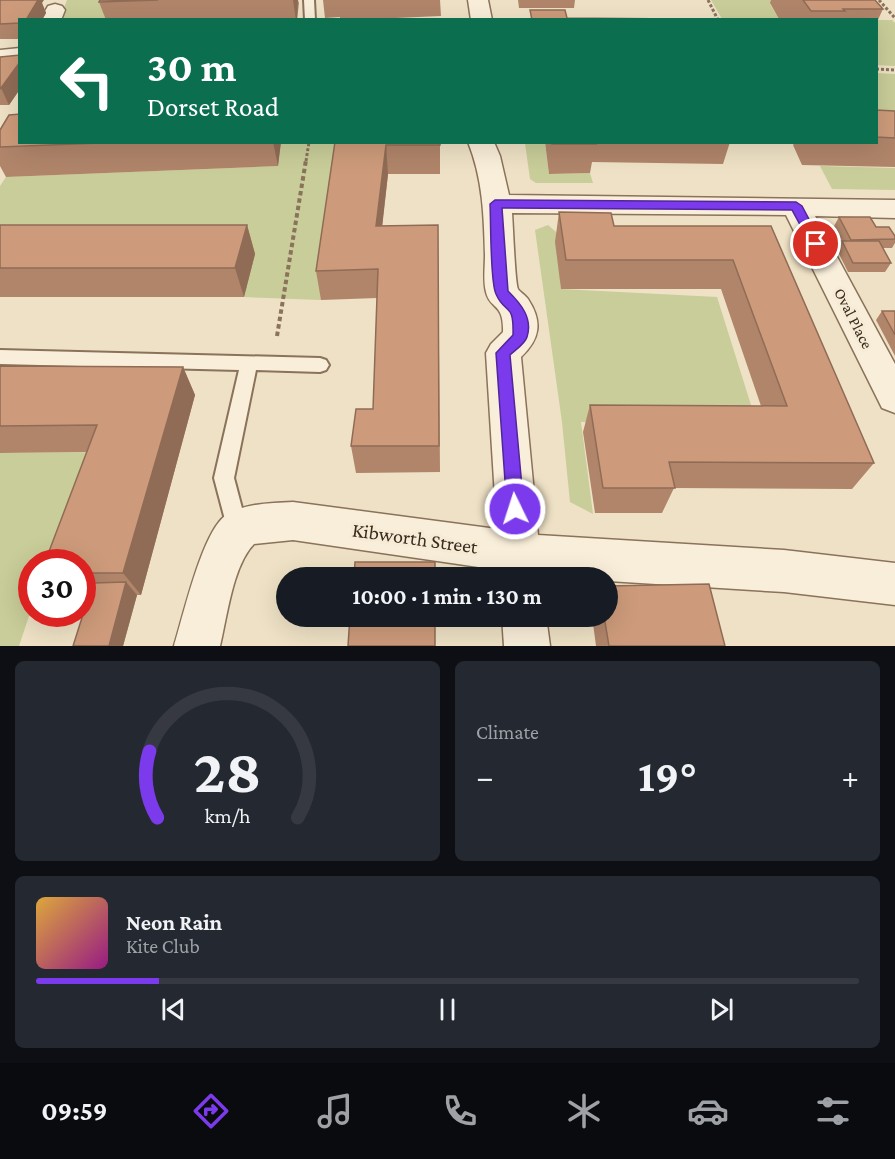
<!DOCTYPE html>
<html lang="en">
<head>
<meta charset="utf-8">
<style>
  :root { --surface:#171b24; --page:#242831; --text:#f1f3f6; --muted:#9ea1a6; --line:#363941; --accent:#7c3aed }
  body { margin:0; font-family:"Crimson Pro",serif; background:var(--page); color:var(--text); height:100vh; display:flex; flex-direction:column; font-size:22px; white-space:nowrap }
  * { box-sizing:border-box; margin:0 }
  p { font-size:20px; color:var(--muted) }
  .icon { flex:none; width:33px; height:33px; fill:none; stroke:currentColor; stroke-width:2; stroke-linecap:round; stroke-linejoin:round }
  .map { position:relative; height:646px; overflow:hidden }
  .details { display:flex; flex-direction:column; gap:15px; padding:15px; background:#0d0f14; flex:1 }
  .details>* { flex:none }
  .banner { position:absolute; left:18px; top:18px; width:860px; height:126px; border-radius:0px; box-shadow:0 6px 24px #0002; background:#0b6e4f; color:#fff; overflow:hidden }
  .speed { position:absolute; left:18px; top:549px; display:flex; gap:12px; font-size:30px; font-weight:700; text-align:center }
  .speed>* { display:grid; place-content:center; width:78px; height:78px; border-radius:50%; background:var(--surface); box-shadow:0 6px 24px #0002; line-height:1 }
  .speed .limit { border:9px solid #d22; background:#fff; color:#111 }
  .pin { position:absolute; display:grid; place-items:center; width:51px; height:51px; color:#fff; margin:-26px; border:3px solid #fff; border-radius:50%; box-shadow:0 2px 6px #0007 }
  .me { position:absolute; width:66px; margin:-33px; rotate:356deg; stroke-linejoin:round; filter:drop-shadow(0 0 4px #0008) }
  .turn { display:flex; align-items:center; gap:21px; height:126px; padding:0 30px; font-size:27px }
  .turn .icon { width:78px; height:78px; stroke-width:2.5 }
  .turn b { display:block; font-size:42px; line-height:51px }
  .big { font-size:45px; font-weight:700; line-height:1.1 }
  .details .tile { flex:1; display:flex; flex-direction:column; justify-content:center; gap:9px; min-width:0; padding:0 21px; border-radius:9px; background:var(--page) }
  .details .dial { align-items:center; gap:0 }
  .dial svg { height:156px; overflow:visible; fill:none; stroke:var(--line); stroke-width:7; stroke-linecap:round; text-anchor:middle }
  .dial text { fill:var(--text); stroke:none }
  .song { display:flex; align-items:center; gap:18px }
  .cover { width:72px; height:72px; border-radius:9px; background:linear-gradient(135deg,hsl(40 70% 55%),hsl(310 70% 35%)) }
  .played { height:6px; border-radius:3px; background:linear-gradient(90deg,var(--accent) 15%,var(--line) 15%) }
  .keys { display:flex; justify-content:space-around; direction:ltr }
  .heat { display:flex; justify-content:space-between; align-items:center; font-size:33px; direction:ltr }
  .details .tiles { flex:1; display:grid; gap:15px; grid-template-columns:1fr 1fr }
  .tile:last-child { grid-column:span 2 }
  .trip { position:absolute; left:276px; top:567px; width:342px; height:60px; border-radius:30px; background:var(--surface); box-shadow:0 6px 24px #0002; font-weight:700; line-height:60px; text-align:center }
  .tabs { display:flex; height:96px; justify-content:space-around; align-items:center; background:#090b0e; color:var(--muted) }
  .tabs .icon { width:42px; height:42px }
  .tabs .on { color:var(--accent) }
  .tabs b { font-size:27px; color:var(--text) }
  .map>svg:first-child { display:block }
  .green { fill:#c8cd99 }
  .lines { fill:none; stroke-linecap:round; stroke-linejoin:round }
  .service-casing { stroke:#8a725b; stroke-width:4 }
  .minor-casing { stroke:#8a725b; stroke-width:3 }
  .path-far1 { stroke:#8a725b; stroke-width:3; stroke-dasharray:3 2; stroke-linecap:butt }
  .path { stroke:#8a725b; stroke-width:4; stroke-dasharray:4.5 3; stroke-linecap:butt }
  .service { fill:#f9eed9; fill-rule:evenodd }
  .minor { fill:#f9eed9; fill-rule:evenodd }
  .wall { fill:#b0856a }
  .shaded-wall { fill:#906c56 }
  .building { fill:#cd9b7b; stroke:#906c56; stroke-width:1.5 }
  .route { fill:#7c3aed; stroke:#51269a; stroke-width:1.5 }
  .labels { text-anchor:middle; stroke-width:6; stroke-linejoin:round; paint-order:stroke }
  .street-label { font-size:16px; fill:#3a2b1f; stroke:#f6ebd5 }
  .near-street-label { font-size:20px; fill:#3a2b1f; stroke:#f6ebd5 }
</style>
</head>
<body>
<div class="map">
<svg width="895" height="646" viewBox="0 0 895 646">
  <rect width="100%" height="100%" fill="#eee1c5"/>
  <g class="green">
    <polygon points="67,0 122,0 113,19 59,20"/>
    <polygon points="711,0 822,0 807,4 770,4 779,19 787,20 722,19"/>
    <polygon points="876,20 892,20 895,23 895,66 876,65"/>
    <polygon points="876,73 895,74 895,140 876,139"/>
    <polygon points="281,143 343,143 321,300 244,297 254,254 0,254 0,186 6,177 278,166"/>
    <polygon points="525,143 545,143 549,174 590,173 593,183 536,183 530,179"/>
    <polygon points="820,166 895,168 895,190 832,189"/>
    <polygon points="548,225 556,232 561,289 717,297 757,424 581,422 593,514 570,502 562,422 535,230"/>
    <polygon points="115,452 76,562 32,562 31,610 19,646 0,646 0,453"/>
  </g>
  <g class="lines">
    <g class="service-casing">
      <g id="service">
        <polygon points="304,0 314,0 315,20 305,20"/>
        <polygon points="0,350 320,358 326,360 329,365 326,370 320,372 256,370 234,478 248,531 245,538 238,541 231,538 228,531 214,478 239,370 0,364"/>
      </g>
    </g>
    <g class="minor-casing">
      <g id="minor">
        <polygon points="468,0 488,0 492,20 471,20"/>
        <polygon points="55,4 62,6 65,10 61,20 40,20 48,6"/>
        <polygon points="20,48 20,62 0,64 0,50"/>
        <path d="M468,142H494L500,156L509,195L895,200V218L815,216L895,364V413L882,408L786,215L512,213C513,225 515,283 518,289C520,292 525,295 528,299C543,322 540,339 521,357L538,535L784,550L895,563V605L784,592L608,581V578H499V570L293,540L254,544C233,565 227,617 220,646H174C183,617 202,533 225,516C244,503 271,503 293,502L497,529L486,353L491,344L503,332C504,302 490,310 486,292C483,281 485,267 485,255C484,217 483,179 468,142Z"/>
        <polygon points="502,616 546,616 550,646 504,646"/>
      </g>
    </g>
    <g class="path-far1">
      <polyline points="708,0 718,20"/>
      <polyline points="879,0 895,18"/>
      <polyline points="876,69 895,70"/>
      <polyline points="306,161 309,142"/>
    </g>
    <polyline class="path" points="277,336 306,160"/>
    <use href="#service" class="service"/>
    <use href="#minor" class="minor"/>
  </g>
  <g class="wall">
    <polygon points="0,0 42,3 46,13 42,20 20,20 20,39 0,39"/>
    <polygon points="100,0 298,0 299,3 297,20 106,20 99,2"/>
    <polygon points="323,0 440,0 441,16 350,20 340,20 340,17 325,18"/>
    <polygon points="518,0 575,0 574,8 519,8"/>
    <polygon points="771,0 803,0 883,9 876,24 876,20 779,19 770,3"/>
    <polygon points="20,55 20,89 9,105 0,105 0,57"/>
    <polygon points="876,110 895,111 895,167 802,165 793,145 795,142 876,142"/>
    <polygon points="20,142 281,142 278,166 6,177 0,166 0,147"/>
    <polygon points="335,142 440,142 440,174 388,174 382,226 438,225 440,472 356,473 351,446 373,409 377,298 321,300 316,271"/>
    <polygon points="545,142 730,142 723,164 592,162 590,173 549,174"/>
    <polygon points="559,212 614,226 771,226 874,463 852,489 674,488 662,513 595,513 583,432 590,405 761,406 721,289 561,289 555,242"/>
    <polygon points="839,217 876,227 895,236 895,243 892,248 883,248 891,263 885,272 848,272 837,250 842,241 834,226"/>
    <polygon points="0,225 247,225 255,254 244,297 0,297"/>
    <polygon points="882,311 895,311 895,356 876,320"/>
    <polygon points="0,366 183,367 195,395 141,595 137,595 123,646 73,646 89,595 82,595 82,562 87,452 0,453"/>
    <polygon points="592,616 608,616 725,646 596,646"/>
  </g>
  <g class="shaded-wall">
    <polygon points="38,0 44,0 42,3 46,13 42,20 26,20"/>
    <polygon points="293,0 298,0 297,20 296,20"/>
    <polygon points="20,62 20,89 9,105 1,88"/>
    <polygon points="273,142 281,142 278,166"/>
    <polygon points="386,145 388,174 379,255 376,226"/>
    <polygon points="247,225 255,254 244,297 235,268"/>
    <polygon points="183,367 195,395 141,595 123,573"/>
    <polygon points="126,582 137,595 123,646 109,646"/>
  </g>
  <g class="building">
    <polygon points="0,0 38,0 26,20 20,20 20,23 0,24"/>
    <polygon points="100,0 158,0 99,2"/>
    <polygon points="803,0 875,0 883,9 843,9 845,11 811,11"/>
    <polygon points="530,10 565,10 567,18 679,19 679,20 532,20"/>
    <polygon points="20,55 20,62 1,88 0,89 0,57"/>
    <polygon points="876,110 895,111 895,138 876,137"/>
    <polygon points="20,114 20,142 125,142 0,147 0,130 9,115"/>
    <polygon points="335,142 440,142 440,145 386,145 376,226 438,225 439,446 351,446 356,409 373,409 378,269 316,271"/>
    <polygon points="552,142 595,142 596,144 552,144"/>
    <polygon points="559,212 611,213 614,226 771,226 874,463 669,462 675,488 603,488 590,405 787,406 733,260 566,260"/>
    <polygon points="839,217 870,217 876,227 889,227 895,236 895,239 851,240"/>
    <polygon points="0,225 247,225 235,268 0,268"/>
    <polygon points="842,241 879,241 891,263 853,263"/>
    <polygon points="882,311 895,311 895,335"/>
    <polygon points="0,366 183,367 123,573 82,573 82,562 45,562 97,425 0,426"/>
    <polygon points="355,562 435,562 435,578 354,578"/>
    <polygon points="126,582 109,646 73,646 93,583"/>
    <polygon points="709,584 725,646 609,646 604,616 608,616 608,586"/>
    <polygon points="350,616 435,616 435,646 348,646"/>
  </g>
  <path class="route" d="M495,200L796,202L802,206L822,244L820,247H812L792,210L502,208L508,291C521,304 533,318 527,337C525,344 515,350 510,355L524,509L521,514L515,516L510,514L507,509L496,353L513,335C514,301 505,315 496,294C490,282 491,221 490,204Z"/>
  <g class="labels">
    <g class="street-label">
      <text transform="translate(854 318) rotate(63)" y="6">Oval Place</text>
    </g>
    <g class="near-street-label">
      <text transform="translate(415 538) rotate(8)" y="7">Kibworth Street</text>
    </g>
  </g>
</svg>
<div class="speed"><div class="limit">30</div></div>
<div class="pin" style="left:816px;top:244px;background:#d93025"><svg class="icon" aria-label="arrive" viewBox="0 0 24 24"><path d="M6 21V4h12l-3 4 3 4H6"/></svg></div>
<svg class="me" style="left:515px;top:509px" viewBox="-20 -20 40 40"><circle r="17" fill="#7c3aed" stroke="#fff" stroke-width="3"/><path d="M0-11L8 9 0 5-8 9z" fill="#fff"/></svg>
<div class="trip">10:00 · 1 min · 130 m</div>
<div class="banner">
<div class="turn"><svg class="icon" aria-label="left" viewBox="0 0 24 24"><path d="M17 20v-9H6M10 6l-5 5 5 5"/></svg><div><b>30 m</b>Dorset Road</div></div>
</div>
</div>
<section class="details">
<div class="tiles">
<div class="tile dial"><svg viewBox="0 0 100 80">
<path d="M14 69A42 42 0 1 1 86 69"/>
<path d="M14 69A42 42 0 0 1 10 35" stroke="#7c3aed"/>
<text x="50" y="56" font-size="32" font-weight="700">28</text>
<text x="50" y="72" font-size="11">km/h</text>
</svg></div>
<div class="tile"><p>Climate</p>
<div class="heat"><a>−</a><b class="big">19°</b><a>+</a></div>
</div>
<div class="tile">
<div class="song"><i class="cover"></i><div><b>Neon Rain</b><p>Kite Club</p></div></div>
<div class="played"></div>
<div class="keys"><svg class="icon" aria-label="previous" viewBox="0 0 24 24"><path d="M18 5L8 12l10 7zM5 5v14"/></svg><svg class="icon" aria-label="pause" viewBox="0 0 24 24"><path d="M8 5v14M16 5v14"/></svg><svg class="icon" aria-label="next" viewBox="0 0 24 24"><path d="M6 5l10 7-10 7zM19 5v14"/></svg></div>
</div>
</div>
</section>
<nav class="tabs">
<b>09:59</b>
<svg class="icon on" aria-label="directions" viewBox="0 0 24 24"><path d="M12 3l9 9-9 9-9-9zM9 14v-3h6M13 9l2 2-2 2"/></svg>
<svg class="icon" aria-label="music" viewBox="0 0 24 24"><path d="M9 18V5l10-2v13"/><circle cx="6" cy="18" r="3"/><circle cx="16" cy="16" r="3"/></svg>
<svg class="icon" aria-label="phone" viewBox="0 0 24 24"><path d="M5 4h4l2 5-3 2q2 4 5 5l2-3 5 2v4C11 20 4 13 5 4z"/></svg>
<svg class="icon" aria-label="climate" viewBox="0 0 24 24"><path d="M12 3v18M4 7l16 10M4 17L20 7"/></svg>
<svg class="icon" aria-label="car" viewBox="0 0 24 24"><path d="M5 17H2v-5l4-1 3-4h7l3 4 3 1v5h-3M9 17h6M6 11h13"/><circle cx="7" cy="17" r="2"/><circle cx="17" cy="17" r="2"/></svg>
<svg class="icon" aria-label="filters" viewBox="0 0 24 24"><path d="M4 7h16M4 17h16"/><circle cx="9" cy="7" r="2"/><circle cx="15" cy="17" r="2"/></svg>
</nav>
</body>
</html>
